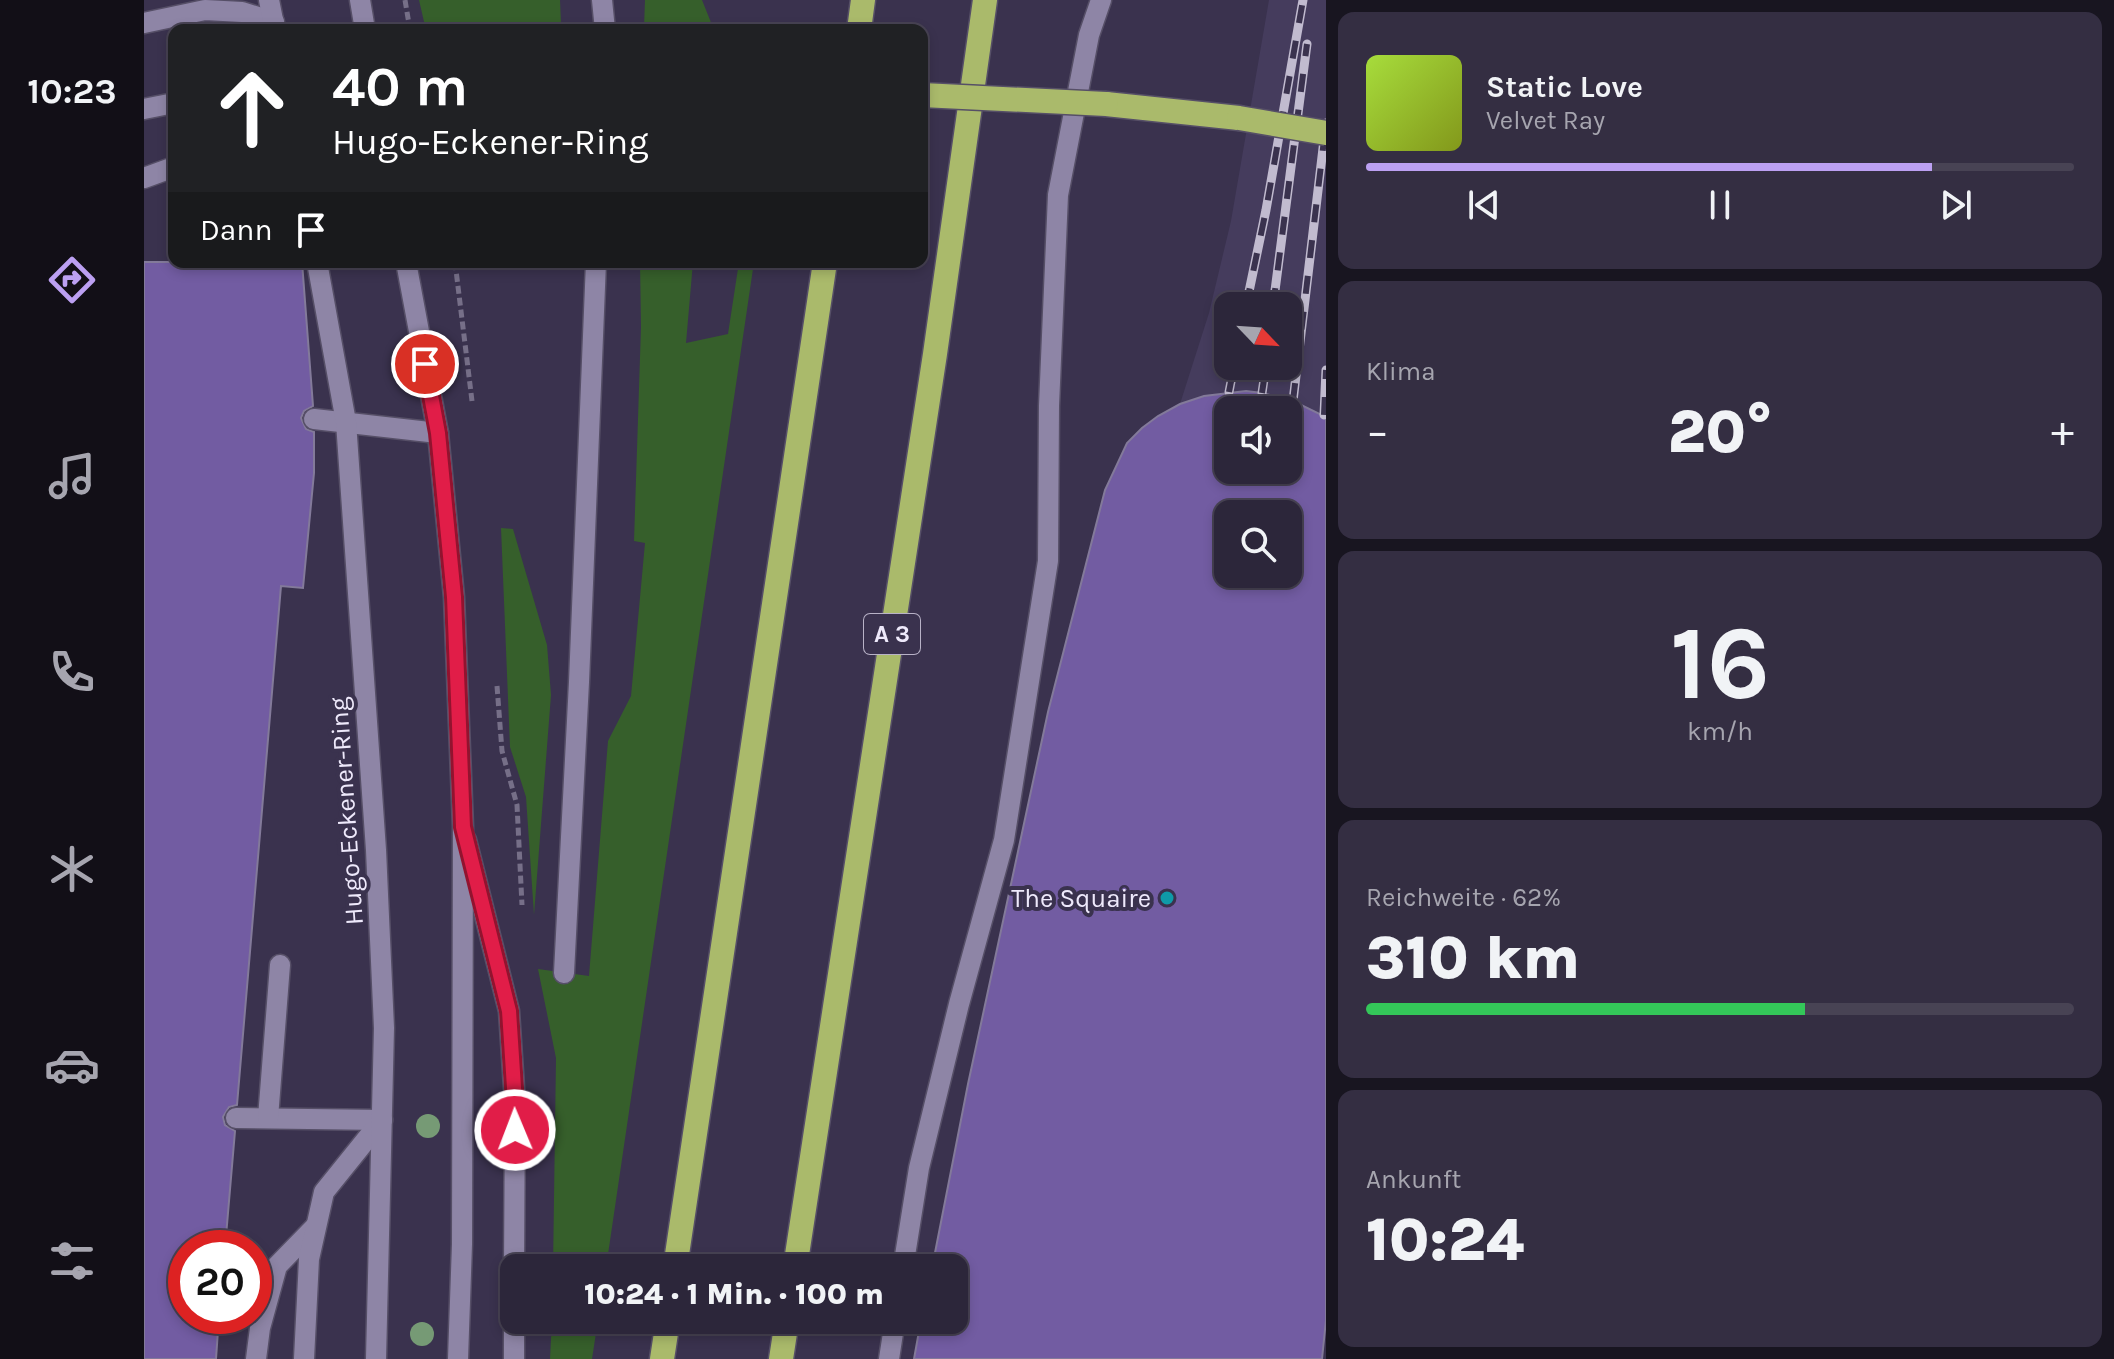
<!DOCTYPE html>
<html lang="de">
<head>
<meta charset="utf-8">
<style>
  :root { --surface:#2c263a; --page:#342e42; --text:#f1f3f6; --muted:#a6a5af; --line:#484354; --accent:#bca0f2 }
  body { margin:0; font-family:Karla,sans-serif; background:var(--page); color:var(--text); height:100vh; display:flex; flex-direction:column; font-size:30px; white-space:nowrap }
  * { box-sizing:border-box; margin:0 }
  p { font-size:26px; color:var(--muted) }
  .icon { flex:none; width:44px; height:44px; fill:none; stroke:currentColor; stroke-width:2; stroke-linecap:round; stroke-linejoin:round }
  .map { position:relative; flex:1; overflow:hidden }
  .sheet { display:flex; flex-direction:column; gap:12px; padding:12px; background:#181520; width:788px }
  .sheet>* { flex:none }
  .banner { position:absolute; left:24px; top:24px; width:760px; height:244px; border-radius:16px; box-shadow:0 4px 12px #0003,0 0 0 2px var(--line); background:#202124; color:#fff; overflow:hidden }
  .needle { width:52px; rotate:115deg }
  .controls { position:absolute; left:1070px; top:292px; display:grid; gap:16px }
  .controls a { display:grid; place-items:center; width:88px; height:88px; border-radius:16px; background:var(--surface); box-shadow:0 4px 12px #0003,0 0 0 2px var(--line); font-size:40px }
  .speed { position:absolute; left:24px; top:1230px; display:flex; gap:16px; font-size:40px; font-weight:700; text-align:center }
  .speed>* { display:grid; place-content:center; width:104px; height:104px; border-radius:50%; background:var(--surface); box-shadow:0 4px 12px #0003,0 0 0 2px var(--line); line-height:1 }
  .speed .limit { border:12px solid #d22; background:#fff; color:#111 }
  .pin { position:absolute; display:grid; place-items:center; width:68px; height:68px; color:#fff; margin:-34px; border:4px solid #fff; border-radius:50%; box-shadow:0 2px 8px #0007 }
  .me { position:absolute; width:88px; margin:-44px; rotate:359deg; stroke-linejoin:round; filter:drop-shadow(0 0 6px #0008) }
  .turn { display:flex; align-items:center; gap:28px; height:168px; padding:0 32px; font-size:36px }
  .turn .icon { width:104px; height:104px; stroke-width:2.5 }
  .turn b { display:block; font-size:56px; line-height:68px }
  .then { display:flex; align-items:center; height:76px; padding:0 32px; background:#0003; gap:16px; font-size:30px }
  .big { font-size:60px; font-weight:800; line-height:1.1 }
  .sheet .widget { flex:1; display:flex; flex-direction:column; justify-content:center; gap:12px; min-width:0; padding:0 28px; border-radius:16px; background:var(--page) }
  .sheet .dial { align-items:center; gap:0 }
  .dial b { font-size:104px; line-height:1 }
  .song { display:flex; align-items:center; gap:24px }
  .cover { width:96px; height:96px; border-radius:12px; background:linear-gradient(135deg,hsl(80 70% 55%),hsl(70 70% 35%)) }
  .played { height:8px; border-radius:4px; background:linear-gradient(90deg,var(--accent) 80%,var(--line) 80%) }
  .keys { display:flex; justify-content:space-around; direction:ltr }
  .heat { display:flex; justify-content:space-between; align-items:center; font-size:44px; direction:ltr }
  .charge { height:12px; border-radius:6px; background:linear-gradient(90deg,#34c759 62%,var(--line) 0) }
  .trip { position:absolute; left:356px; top:1254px; width:468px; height:80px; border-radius:16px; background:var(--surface); box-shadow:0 4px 12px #0003,0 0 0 2px var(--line); font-weight:800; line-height:80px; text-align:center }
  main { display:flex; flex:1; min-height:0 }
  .menu { display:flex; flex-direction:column; width:144px; justify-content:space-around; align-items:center; background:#120f17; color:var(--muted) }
  .menu .icon { width:56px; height:56px }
  .menu .current { color:var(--accent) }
  .menu b { font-size:36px; color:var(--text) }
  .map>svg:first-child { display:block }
  .built { fill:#453c5d; fill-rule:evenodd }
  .green { fill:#365f2b }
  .building { fill:#725ca2; stroke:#837a9a; stroke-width:2; fill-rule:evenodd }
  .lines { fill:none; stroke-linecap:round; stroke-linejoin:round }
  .lane-casing { stroke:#564f67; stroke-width:23 }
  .street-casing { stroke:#564f67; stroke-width:23 }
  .secondary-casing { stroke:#564f67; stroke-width:23 }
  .highway-casing { stroke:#564f67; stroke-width:27 }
  .path { stroke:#766f88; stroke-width:5; stroke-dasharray:8 4; stroke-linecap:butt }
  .lane { stroke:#8e85a6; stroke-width:20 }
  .street { stroke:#8e85a6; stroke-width:20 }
  .secondary { stroke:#8e85a6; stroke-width:20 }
  .highway { stroke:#aaba6b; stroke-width:24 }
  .rail-casing { stroke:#c1bbcf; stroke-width:9 }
  .rail { stroke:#3a324e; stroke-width:6; stroke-dasharray:18; stroke-linecap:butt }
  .lane-bridge-casing { stroke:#564f67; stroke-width:23; stroke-linecap:butt }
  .highway-bridge-casing { stroke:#564f67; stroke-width:27; stroke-linecap:butt }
  .lane-bridge { stroke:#8e85a6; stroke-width:20 }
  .highway-bridge { stroke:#aaba6b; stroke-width:24 }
  .tree { fill:#769a75 }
  .route-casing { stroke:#92132f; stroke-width:20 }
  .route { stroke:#e11d48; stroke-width:14 }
  .culture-dot { fill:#0f9aa8; stroke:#3a324e; stroke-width:3 }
  .labels { text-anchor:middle; stroke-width:8; stroke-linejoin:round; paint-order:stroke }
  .shield { fill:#3a324e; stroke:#b8b2c7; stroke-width:2 }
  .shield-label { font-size:24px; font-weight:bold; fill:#eee9fb }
  .street-label { font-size:26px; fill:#eee9fb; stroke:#3a324e }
  .poi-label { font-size:26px; fill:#eee9fb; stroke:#3a324e; text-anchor:end }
</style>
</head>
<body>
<main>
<nav class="menu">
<b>10:23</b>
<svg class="icon current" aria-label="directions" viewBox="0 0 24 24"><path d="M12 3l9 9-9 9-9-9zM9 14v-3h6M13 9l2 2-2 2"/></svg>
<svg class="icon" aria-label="music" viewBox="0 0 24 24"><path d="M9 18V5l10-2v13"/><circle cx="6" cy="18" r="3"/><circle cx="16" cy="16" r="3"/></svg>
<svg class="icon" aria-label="phone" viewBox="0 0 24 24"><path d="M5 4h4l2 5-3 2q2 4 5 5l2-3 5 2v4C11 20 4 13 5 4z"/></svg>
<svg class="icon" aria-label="climate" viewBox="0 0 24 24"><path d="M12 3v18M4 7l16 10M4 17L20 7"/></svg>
<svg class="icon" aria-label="car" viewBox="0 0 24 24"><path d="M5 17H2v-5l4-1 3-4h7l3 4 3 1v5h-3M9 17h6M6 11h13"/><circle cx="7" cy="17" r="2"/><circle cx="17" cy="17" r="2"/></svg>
<svg class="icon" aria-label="filters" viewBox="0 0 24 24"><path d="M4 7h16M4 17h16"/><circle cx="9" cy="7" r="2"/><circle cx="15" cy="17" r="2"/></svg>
</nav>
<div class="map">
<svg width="1182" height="1359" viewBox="0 0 1182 1359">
  <rect width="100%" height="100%" fill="#3a324e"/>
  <path class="built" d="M1125,0H1182V417L1149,401L1118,393L1085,392L1060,396L1036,404L1065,313L1087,221ZM1084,306H1144V366H1084Z"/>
  <g class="green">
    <polygon points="275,0 416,0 417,24 281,26"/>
    <polygon points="501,0 558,0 568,25 500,27"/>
    <polygon points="496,262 549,262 542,343 584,334 595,262 610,262 462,1268 409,1268 412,1058 394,969 445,976 464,741 487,696 501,543 490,541 497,327"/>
    <polygon points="357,528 369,529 403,645 407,695 390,915 382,797 366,747"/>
    <polygon points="408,1320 454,1320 448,1359 406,1359"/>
  </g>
  <g class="building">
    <polygon points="0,262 158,262 169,406 160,411 157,418 162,429 170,432 170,473 159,588 137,586 93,1105 85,1107 79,1117 81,1125 91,1131 81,1248 42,1248 42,1316 75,1316 72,1359 0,1359"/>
    <path d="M1102,391L1118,393L1149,401L1182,417V1320L1178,1359H770L777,1320H810V1268H788L824,1084L904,712L961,490L983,443L998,428L1014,416L1036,404L1060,396ZM1084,410H1144V470H1084ZM1084,514H1144V574H1084Z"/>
  </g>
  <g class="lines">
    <g class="lane-casing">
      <g id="lane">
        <polyline points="458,0 461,30"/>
        <polyline points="0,23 61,10 98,12 130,22"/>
        <polyline points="170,419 294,433"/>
        <polyline points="322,840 365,1011 371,1103"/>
        <polyline points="420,973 435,682 452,262"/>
        <polyline points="92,1118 238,1120"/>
        <polyline points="124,1118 136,965"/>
        <polyline points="759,1268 775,1168 815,1004 860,840 904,561 905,406 914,195 945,35 957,0"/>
        <polyline points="112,1359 116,1328 133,1266 171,1227"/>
        <polyline points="160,1359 165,1259 180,1192 238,1120"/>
        <polyline points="370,1359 370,1301"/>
        <polyline points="745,1359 751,1320"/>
      </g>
    </g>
    <g class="street-casing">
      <g id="street">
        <polyline points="0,109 30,103"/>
        <polyline points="0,178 30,167"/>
      </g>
    </g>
    <g class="secondary-casing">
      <g id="secondary">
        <polyline points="125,0 131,30"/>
        <polyline points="216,0 221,30"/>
        <polyline points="173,262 202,422 232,850 240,1028 232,1359"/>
        <polyline points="262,262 294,433 310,597 319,827 318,1244 314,1359"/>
      </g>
    </g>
    <g class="highway-casing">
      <g id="highway">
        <polyline points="715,30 719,0"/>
        <polyline points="962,104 1095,118"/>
        <polyline points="531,1268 681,262"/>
        <polyline points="651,1268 791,354 841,0"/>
        <polyline points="518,1359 524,1320"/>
        <polyline points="637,1359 643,1320"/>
      </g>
    </g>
    <g class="path">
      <polyline points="261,0 266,30"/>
      <polyline points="311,262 328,401"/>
      <polyline points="353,686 358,751 373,805 378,905"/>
    </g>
    <use href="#lane" class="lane"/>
    <use href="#street" class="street"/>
    <use href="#secondary" class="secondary"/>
    <use href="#highway" class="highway"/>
    <g class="rail-casing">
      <g id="rail">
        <polyline points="1102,306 1122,210 1159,0"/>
        <polyline points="1129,306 1163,44"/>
        <polyline points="1085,392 1090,366"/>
        <polyline points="1118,393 1122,366"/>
        <polyline points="1149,401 1182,123"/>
        <polyline points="1180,415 1182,370"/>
      </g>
    </g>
    <use href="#rail" class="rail"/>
    <g class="lane-bridge-casing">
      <polyline id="lane-bridge" points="370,1268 371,1103"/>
    </g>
    <g class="highway-bridge-casing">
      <g id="highway-bridge">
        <polyline points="778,95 962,104"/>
        <polyline points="1095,118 1182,133"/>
      </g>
    </g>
    <use href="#lane-bridge" class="lane-bridge"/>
    <use href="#highway-bridge" class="highway-bridge"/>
  </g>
  <g class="tree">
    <circle cx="284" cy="1126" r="12"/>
    <circle cx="278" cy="1334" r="12"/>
  </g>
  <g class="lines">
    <g class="route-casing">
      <polyline id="route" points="281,364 294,433 310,597 319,827 365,1011 371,1103 371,1130"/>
    </g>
    <use href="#route" class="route"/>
  </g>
  <circle class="culture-dot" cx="1023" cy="898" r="8"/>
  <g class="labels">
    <rect class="shield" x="720" y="614" width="56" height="40" rx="6"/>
    <g class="shield-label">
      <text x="748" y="642">A 3</text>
    </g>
    <g class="street-label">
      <text transform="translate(202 811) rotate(-94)" y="9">Hugo-Eckener-Ring</text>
    </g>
    <g class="poi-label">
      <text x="1007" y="907">The Squaire</text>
    </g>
  </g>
</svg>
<div class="controls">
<a><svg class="needle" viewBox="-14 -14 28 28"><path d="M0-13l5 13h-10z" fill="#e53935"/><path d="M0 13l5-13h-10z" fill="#a6a5af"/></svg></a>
<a><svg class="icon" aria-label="sound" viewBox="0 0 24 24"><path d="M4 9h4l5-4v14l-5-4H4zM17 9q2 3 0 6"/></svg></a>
<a><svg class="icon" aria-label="search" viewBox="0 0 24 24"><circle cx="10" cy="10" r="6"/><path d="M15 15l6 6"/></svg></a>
</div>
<div class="speed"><div class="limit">20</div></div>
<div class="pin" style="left:281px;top:364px;background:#d93025"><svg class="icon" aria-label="arrive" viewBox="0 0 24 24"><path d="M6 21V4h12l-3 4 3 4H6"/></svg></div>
<svg class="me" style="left:371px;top:1130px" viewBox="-20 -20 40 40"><circle r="17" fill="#e11d48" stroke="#fff" stroke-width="3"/><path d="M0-11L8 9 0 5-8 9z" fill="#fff"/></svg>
<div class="trip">10:24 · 1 Min. · 100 m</div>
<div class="banner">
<div class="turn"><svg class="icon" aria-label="ahead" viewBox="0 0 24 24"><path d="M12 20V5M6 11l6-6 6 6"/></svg><div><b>40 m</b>Hugo-Eckener-Ring</div></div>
<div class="then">Dann<svg class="icon" aria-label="arrive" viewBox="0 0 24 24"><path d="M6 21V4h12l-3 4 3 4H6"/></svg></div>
</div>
</div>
<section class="sheet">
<div class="widget">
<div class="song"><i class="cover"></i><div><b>Static Love</b><p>Velvet Ray</p></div></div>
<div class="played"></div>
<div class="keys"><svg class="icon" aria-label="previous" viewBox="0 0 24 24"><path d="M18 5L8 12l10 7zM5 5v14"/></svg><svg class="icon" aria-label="pause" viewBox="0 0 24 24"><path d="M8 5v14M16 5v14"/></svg><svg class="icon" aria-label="next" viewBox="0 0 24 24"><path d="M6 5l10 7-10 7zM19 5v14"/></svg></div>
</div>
<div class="widget"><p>Klima</p>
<div class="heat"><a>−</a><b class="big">20°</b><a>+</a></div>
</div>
<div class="widget dial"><b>16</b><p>km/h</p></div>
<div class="widget"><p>Reichweite · 62%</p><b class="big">310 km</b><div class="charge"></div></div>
<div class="widget"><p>Ankunft</p><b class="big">10:24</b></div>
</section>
</main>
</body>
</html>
